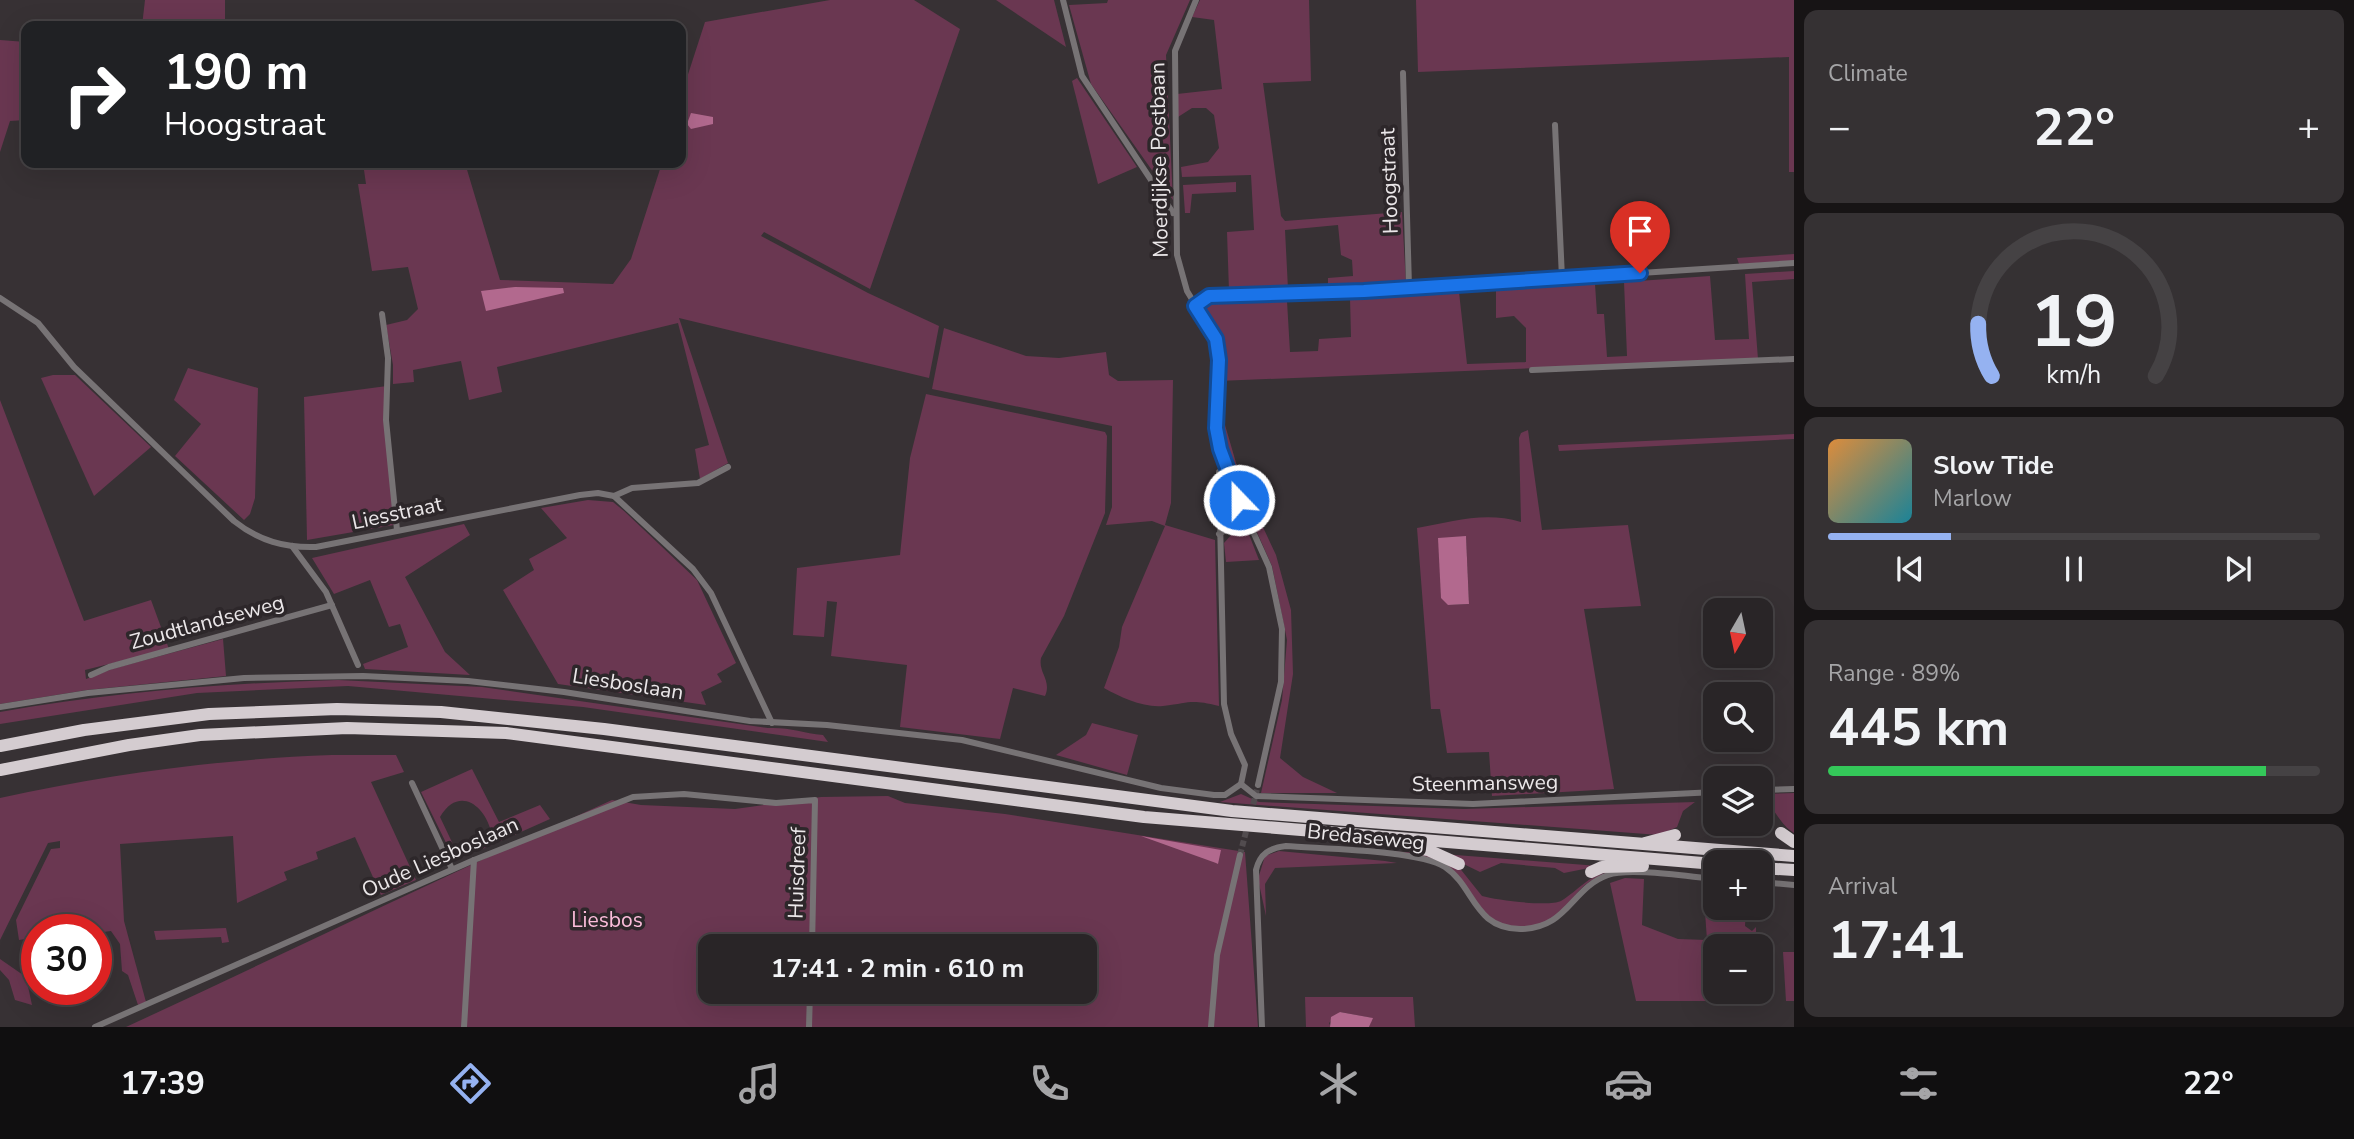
<!DOCTYPE html>
<html lang="en">
<head>
<meta charset="utf-8">
<style>
  :root { --surface:#292527; --page:#353133; --text:#f1f3f6; --muted:#a5a5a7; --line:#454244; --accent:#95b2f1 }
  body { margin:0; font-family:"Nunito Sans",sans-serif; background:var(--page); color:var(--text); height:100vh; display:flex; flex-direction:column; font-size:26px; white-space:nowrap }
  * { box-sizing:border-box; margin:0 }
  p { font-size:23px; color:var(--muted) }
  .icon { flex:none; width:38px; height:38px; fill:none; stroke:currentColor; stroke-width:2; stroke-linecap:round; stroke-linejoin:round }
  .map { position:relative; flex:1; overflow:hidden }
  .side { display:flex; flex-direction:column; gap:10px; padding:10px; background:#171415; width:560px }
  .side>* { flex:none }
  .top-card { position:absolute; left:21px; top:21px; width:665px; height:147px; border-radius:14px; box-shadow:0 7px 28px #0002,0 0 0 2px var(--line); background:#202124; color:#fff; overflow:hidden }
  .needle { width:46px; rotate:189deg }
  .fabs { position:absolute; left:1703px; top:598px; display:grid; gap:14px }
  .fabs a { display:grid; place-items:center; width:70px; height:70px; border-radius:14px; background:var(--surface); box-shadow:0 7px 28px #0002,0 0 0 2px var(--line); font-size:35px }
  .speed { position:absolute; left:21px; top:914px; display:flex; gap:14px; font-size:35px; font-weight:700; text-align:center }
  .speed>* { display:grid; place-content:center; width:91px; height:91px; border-radius:50%; background:var(--surface); box-shadow:0 7px 28px #0002,0 0 0 2px var(--line); line-height:1 }
  .speed .limit { border:10px solid #d22; background:#fff; color:#111 }
  .pin { position:absolute; display:grid; place-items:center; width:60px; height:60px; color:#fff; margin:-72px -30px; border-radius:50% 50% 50% 0; rotate:-45deg; box-shadow:0 0 7px #0007 }
  .pin .icon { rotate:45deg }
  .me { position:absolute; width:77px; margin:-38px; rotate:338deg; stroke-linejoin:round; filter:drop-shadow(0 0 5px #0008) }
  .turn { display:flex; align-items:center; gap:24px; height:147px; padding:0 28px; font-size:32px }
  .turn .icon { width:91px; height:91px; stroke-width:2.5 }
  .turn b { display:block; font-size:49px; line-height:60px }
  .big { font-size:52px; font-weight:700; line-height:1.1 }
  .side .tile { flex:1; display:flex; flex-direction:column; justify-content:center; gap:10px; min-width:0; padding:0 24px; border-radius:14px; background:var(--page) }
  .side .dial { align-items:center; gap:0 }
  .dial svg { height:182px; overflow:visible; fill:none; stroke:var(--line); stroke-width:7; stroke-linecap:round; text-anchor:middle }
  .dial text { fill:var(--text); stroke:none }
  .song { display:flex; align-items:center; gap:21px }
  .cover { width:84px; height:84px; border-radius:10px; background:linear-gradient(135deg,hsl(30 70% 55%),hsl(190 70% 35%)) }
  .played { height:7px; border-radius:4px; background:linear-gradient(90deg,var(--accent) 25%,var(--line) 25%) }
  .keys { display:flex; justify-content:space-around; direction:ltr }
  .heat { display:flex; justify-content:space-between; align-items:center; font-size:38px; direction:ltr }
  .charge { height:10px; border-radius:5px; background:linear-gradient(90deg,#34c759 89%,var(--line) 0) }
  .trip { position:absolute; left:698px; top:934px; width:399px; height:70px; border-radius:14px; background:var(--surface); box-shadow:0 7px 28px #0002,0 0 0 2px var(--line); font-weight:700; line-height:70px; text-align:center }
  .dock { display:flex; height:112px; justify-content:space-around; align-items:center; background:#100f10; color:var(--muted) }
  .dock .icon { width:49px; height:49px }
  .dock .active { color:var(--accent) }
  .dock b { font-size:32px; color:var(--text) }
  main { display:flex; flex:1; min-height:0 }
  .map>svg:first-child { display:block }
  .green { fill:#6a3751; fill-rule:evenodd }
  .water { fill:#b2698e }
  .lines { fill:none; stroke-linecap:round; stroke-linejoin:round }
  .minor-tunnel { stroke:#524c4f; stroke-width:6; stroke-dasharray:6 3; stroke-linecap:butt }
  .minor { stroke:#777375; stroke-width:6 }
  .motorway { stroke:#d4ccd0; stroke-width:12 }
  .route-casing { stroke:#114b97; stroke-width:18 }
  .route { stroke:#1a73e8; stroke-width:12 }
  .labels { text-anchor:middle; stroke-width:7; stroke-linejoin:round; paint-order:stroke }
  .street-label { font-size:21px; fill:#ebe7e9; stroke:#2d272a }
  .park-label { font-size:21px; fill:#fcbddb; stroke:#2d272a }
</style>
</head>
<body>
<main>
<div class="map">
<svg width="1794" height="1027" viewBox="0 0 1794 1027">
  <rect width="100%" height="100%" fill="#373134"/>
  <g class="green">
    <polygon points="145,0 225,0 225,26 142,26"/>
    <polygon points="830,0 914,0 960,29 870,289 764,232 761,236 868,293 939,326 929,378 679,318 728,463 700,479 695,449 709,445 678,323 497,367 502,392 469,400 461,361 413,370 414,382 393,384 393,365 386,325 407,320 418,309 408,267 372,271 358,184 366,184 363,163 465,163 500,280 613,284 631,259 662,163 681,163 681,96 705,22"/>
    <polygon points="996,0 1054,0 1066,47"/>
    <polygon points="1108,0 1190,0 1166,55 1173,200 1091,84 1069,5 1107,3"/>
    <polygon points="1200,0 1309,0 1311,81 1263,83 1281,216 1285,221 1402,212 1406,284 1328,288 1328,278 1353,276 1352,260 1341,255 1338,225 1285,230 1288,289 1229,291 1227,232 1254,230 1251,175 1182,177 1181,167 1208,162 1219,148 1214,115 1206,108 1192,108 1178,117 1177,94 1222,89 1214,20 1192,17"/>
    <polygon points="1416,0 1794,0 1794,172 1789,172 1789,57 1418,72"/>
    <polygon points="0,40 26,42 19,111 26,113 26,120 10,121 0,152"/>
    <polygon points="1077,78 1137,167 1098,184 1072,81"/>
    <polygon points="1236,182 1236,192 1192,194 1190,213 1185,213 1183,185"/>
    <polygon points="1794,254 1794,261 1739,264 1737,258"/>
    <path d="M1794,271V279L1752,282L1758,359L1218,381L1215,328L1204,308C1216,297 1269,301 1287,301L1290,352L1318,351L1319,339L1351,337L1350,298L1459,292L1467,364L1526,362V328L1514,316L1496,318V290L1595,284L1597,314H1604L1607,357L1627,356L1624,282L1710,276L1715,340L1749,339L1745,274Z"/>
    <path d="M944,328L1026,356L1059,358L1106,352L1109,375L1118,381L1173,380L1171,503L1165,525L1215,540L1219,706C1189,699 1191,703 1163,706C1144,708 1120,697 1104,688L1119,647L1122,627L1165,526L1152,521L1106,525L1112,507V426L932,389Z"/>
    <polygon points="188,368 258,388 255,498 250,514 244,520 175,456 201,424 174,400"/>
    <polygon points="53,375 75,375 151,447 94,496 41,378"/>
    <polygon points="387,386 394,525 307,540 304,397"/>
    <path d="M926,394L1105,432L1107,436L1105,513L1064,616L1041,658C1038,673 1052,680 1045,696L1013,688L1000,739L900,727L907,665L831,656L837,602L827,601L824,637L793,635L797,568L900,555L910,458Z"/>
    <polygon points="0,400 84,621 151,600 169,649 85,670 86,679 112,669 223,639 226,676 87,690 0,704"/>
    <polygon points="1219,425 1225,425 1241,480 1276,555 1291,610 1293,674 1280,758 1303,777 1337,793 1261,793 1282,700 1287,640 1272,566 1232,476"/>
    <path d="M1528,430L1542,530L1628,525L1641,606L1584,609L1614,789L1492,796L1489,752L1447,753L1440,709H1431L1417,528C1453,522 1484,511 1521,522L1519,438L1521,433ZM1466,537L1469,604L1448,605Z"/>
    <polygon points="1794,434 1794,439 1559,451 1558,445"/>
    <polygon points="588,500 613,502 624,511 697,580 736,663 717,674 722,682 701,692 706,705 558,684 503,590 534,570 529,559 567,538 541,508"/>
    <polygon points="464,524 470,535 405,577 445,652 470,675 365,669 363,664 408,647 400,624 389,627 370,580 334,594 312,558"/>
    <polygon points="1243,531 1248,532 1259,560 1226,562 1224,543 1232,534"/>
    <path d="M338,680L482,687L768,728C790,727 802,733 823,735L828,742L583,707L348,686L197,693L0,724V712C113,692 224,683 338,680Z"/>
    <polygon points="1092,723 1138,735 1127,775 1056,755 1086,735"/>
    <path d="M332,755H396L404,772L371,782L416,880L381,895L355,837L316,852L318,859L284,872L287,880L237,903L233,836L120,844L124,921L146,1002L138,1005L128,975L122,971L120,944L111,931L96,933V929H37V937L19,940L16,920L51,849L60,848V841L48,843L0,940V798C110,774 220,759 332,755Z"/>
    <path d="M472,769L499,822L540,805L550,819L478,851L491,831C484,804 458,786 440,817L460,859L455,861L421,792Z"/>
    <path d="M1794,793V833C1779,824 1775,807 1761,798L1760,794Z"/>
    <polygon points="1241,794 1259,802 1464,809 1695,802 1683,811 1677,827 1659,835 1220,802"/>
    <path d="M888,796L905,803L1005,814L1245,852L1258,1027H126C288,952 448,874 612,800L641,805L735,809L821,797ZM710,947H1085V992H710Z"/>
    <path d="M1348,849L1422,853L1458,866L1482,896C1496,900 1549,907 1561,901C1579,890 1587,876 1609,872C1600,876 1592,879 1585,885C1570,898 1562,918 1541,924C1471,943 1479,873 1434,860C1408,852 1376,852 1348,849Z"/>
    <polygon points="1279,851 1385,861 1397,863 1275,868 1265,884 1266,916 1258,879 1265,856"/>
    <polygon points="1443,854 1599,866 1564,873 1555,868 1501,863 1480,872"/>
    <polygon points="1625,878 1644,879 1642,925 1678,939 1707,940 1703,884 1715,885 1715,908 1746,908 1745,926 1752,931 1756,927 1756,947 1715,947 1715,992 1720,995 1713,1001 1636,1001 1610,883"/>
    <polygon points="226,928 229,942 222,943 221,937 156,940 154,931"/>
    <polygon points="1783,952 1794,952 1794,1001 1786,1001"/>
    <polygon points="0,959 26,977 32,1005 15,1000 9,980 0,970"/>
    <polygon points="1305,997 1413,997 1415,1027 1369,1027 1372,1018 1340,1012 1329,1023 1331,1027 1306,1027"/>
  </g>
  <g class="water">
    <polygon points="691,113 713,117 713,124 691,129 687,124"/>
    <polygon points="515,287 563,288 564,293 486,311 481,291"/>
    <polygon points="1466,536 1469,604 1448,605 1441,598 1438,538"/>
    <polygon points="1141,836 1221,850 1218,864 1216,863"/>
    <polygon points="1340,1012 1373,1018 1369,1027 1330,1027 1331,1017"/>
  </g>
  <g class="lines">
    <g class="minor-tunnel">
      <polyline points="1251,813 1258,785"/>
      <polyline points="1240,855 1248,824"/>
    </g>
    <g class="minor">
      <polyline points="1063,0 1082,76 1173,213"/>
      <polyline points="1196,0 1175,51 1177,255 1187,291 1216,339 1219,360 1216,428 1220,449 1231,483 1269,567 1282,629 1281,682 1258,785"/>
      <polyline points="1403,73 1409,287"/>
      <polyline points="1555,125 1562,278"/>
      <path d="M0,298L38,323L74,367L234,521C259,541 285,548 316,547L580,495L598,493L614,496L693,569L711,593L772,723"/>
      <polyline points="1196,306 1215,295 1364,291 1794,263"/>
      <polyline points="382,314 388,358 386,420 397,530"/>
      <polyline points="1532,370 1794,359"/>
      <polyline points="1219,472 1224,704 1231,734 1245,765 1241,784"/>
      <polyline points="614,496 632,488 698,483 728,467"/>
      <polyline points="1219,534 1247,518"/>
      <polyline points="292,546 326,592 358,665"/>
      <polyline points="91,675 109,667 332,605"/>
      <polyline points="0,707 88,693 244,678 363,676 468,681 564,692 750,721 827,725 962,740 1161,788 1214,795 1225,795 1241,784"/>
      <polyline points="412,783 452,869"/>
      <polyline points="1241,784 1256,796 1473,804 1715,792"/>
      <polyline points="1760,790 1794,789"/>
      <polyline points="1760,882 1794,885"/>
      <polyline points="95,1027 474,860 633,797 684,794 776,803 815,800 812,947"/>
      <polyline points="464,1027 474,860"/>
      <polyline points="809,1027 810,992"/>
      <polyline points="1211,1027 1217,955 1240,855"/>
      <path d="M1262,1027L1256,870C1260,853 1270,848 1286,846C1321,849 1419,850 1445,867C1475,887 1473,928 1520,929C1568,929 1571,888 1608,875C1629,867 1690,877 1715,879"/>
    </g>
    <g class="motorway">
      <polyline points="0,746 84,730 209,714 337,709 441,712 604,729 1232,811 1794,856"/>
      <polyline points="0,770 129,745 200,735 347,728 506,733 1144,817 1715,864"/>
      <polyline points="1781,833 1794,842"/>
      <polyline points="1645,843 1675,835"/>
      <polyline points="1414,848 1428,850 1459,864"/>
      <polyline points="1760,868 1794,870"/>
      <polyline points="1591,872 1602,867 1643,866"/>
    </g>
  </g>
  <g class="lines">
    <g class="route-casing">
      <polyline id="route" points="1239,500 1220,449 1216,428 1219,360 1216,339 1195,306 1209,296 1364,291 1640,273"/>
    </g>
    <use href="#route" class="route"/>
  </g>
  <g class="labels">
    <g class="street-label">
      <text transform="translate(1159 160) rotate(-91)" y="7">Moerdijkse Postbaan</text>
      <text transform="translate(1389 181) rotate(-92)" y="7">Hoogstraat</text>
      <text transform="translate(397 513) rotate(-12)" y="7">Liesstraat</text>
      <text transform="translate(207 622) rotate(-15)" y="7">Zoudtlandseweg</text>
      <text transform="translate(628 684) rotate(9)" y="7">Liesboslaan</text>
      <text transform="translate(1485 783) rotate(-1)" y="7">Steenmansweg</text>
      <text transform="translate(1366 837) rotate(6)" y="7">Bredaseweg</text>
      <text transform="translate(440 857) rotate(-24)" y="7">Oude Liesboslaan</text>
      <text transform="translate(797 873) rotate(-88)" y="7">Huisdreef</text>
    </g>
    <g class="park-label">
      <text x="607" y="927">Liesbos</text>
    </g>
  </g>
</svg>
<div class="fabs">
<a><svg class="needle" viewBox="-14 -14 28 28"><path d="M0-13l5 13h-10z" fill="#e53935"/><path d="M0 13l5-13h-10z" fill="#a5a5a7"/></svg></a>
<a><svg class="icon" aria-label="search" viewBox="0 0 24 24"><circle cx="10" cy="10" r="6"/><path d="M15 15l6 6"/></svg></a>
<a><svg class="icon" aria-label="layers" viewBox="0 0 24 24"><path d="M12 4l9 5-9 5-9-5zM3 14l9 5 9-5"/></svg></a>
<a>+</a>
<a>−</a>
</div>
<div class="speed"><div class="limit">30</div></div>
<div class="pin" style="left:1640px;top:273px;background:#d93025"><svg class="icon" aria-label="arrive" viewBox="0 0 24 24"><path d="M6 21V4h12l-3 4 3 4H6"/></svg></div>
<svg class="me" style="left:1239px;top:500px" viewBox="-20 -20 40 40"><circle r="17" fill="#1a73e8" stroke="#fff" stroke-width="3"/><path d="M0-11L8 9 0 5-8 9z" fill="#fff"/></svg>
<div class="trip">17:41 · 2 min · 610 m</div>
<div class="top-card">
<div class="turn"><svg class="icon" aria-label="right" viewBox="0 0 24 24"><path d="M7 20v-9h11M14 6l5 5-5 5"/></svg><div><b>190 m</b>Hoogstraat</div></div>
</div>
</div>
<section class="side">
<div class="tile"><p>Climate</p>
<div class="heat"><a>−</a><b class="big">22°</b><a>+</a></div>
</div>
<div class="tile dial"><svg viewBox="0 0 100 80">
<path d="M14 69A42 42 0 1 1 86 69"/>
<path d="M14 69A42 42 0 0 1 8 46" stroke="#95b2f1"/>
<text x="50" y="56" font-size="32" font-weight="700">19</text>
<text x="50" y="72" font-size="11">km/h</text>
</svg></div>
<div class="tile">
<div class="song"><i class="cover"></i><div><b>Slow Tide</b><p>Marlow</p></div></div>
<div class="played"></div>
<div class="keys"><svg class="icon" aria-label="previous" viewBox="0 0 24 24"><path d="M18 5L8 12l10 7zM5 5v14"/></svg><svg class="icon" aria-label="pause" viewBox="0 0 24 24"><path d="M8 5v14M16 5v14"/></svg><svg class="icon" aria-label="next" viewBox="0 0 24 24"><path d="M6 5l10 7-10 7zM19 5v14"/></svg></div>
</div>
<div class="tile"><p>Range · 89%</p><b class="big">445 km</b><div class="charge"></div></div>
<div class="tile"><p>Arrival</p><b class="big">17:41</b></div>
</section>
</main>
<nav class="dock">
<b>17:39</b>
<svg class="icon active" aria-label="directions" viewBox="0 0 24 24"><path d="M12 3l9 9-9 9-9-9zM9 14v-3h6M13 9l2 2-2 2"/></svg>
<svg class="icon" aria-label="music" viewBox="0 0 24 24"><path d="M9 18V5l10-2v13"/><circle cx="6" cy="18" r="3"/><circle cx="16" cy="16" r="3"/></svg>
<svg class="icon" aria-label="phone" viewBox="0 0 24 24"><path d="M5 4h4l2 5-3 2q2 4 5 5l2-3 5 2v4C11 20 4 13 5 4z"/></svg>
<svg class="icon" aria-label="climate" viewBox="0 0 24 24"><path d="M12 3v18M4 7l16 10M4 17L20 7"/></svg>
<svg class="icon" aria-label="car" viewBox="0 0 24 24"><path d="M5 17H2v-5l4-1 3-4h7l3 4 3 1v5h-3M9 17h6M6 11h13"/><circle cx="7" cy="17" r="2"/><circle cx="17" cy="17" r="2"/></svg>
<svg class="icon" aria-label="filters" viewBox="0 0 24 24"><path d="M4 7h16M4 17h16"/><circle cx="9" cy="7" r="2"/><circle cx="15" cy="17" r="2"/></svg>
<b>22°</b>
</nav>
</body>
</html>
